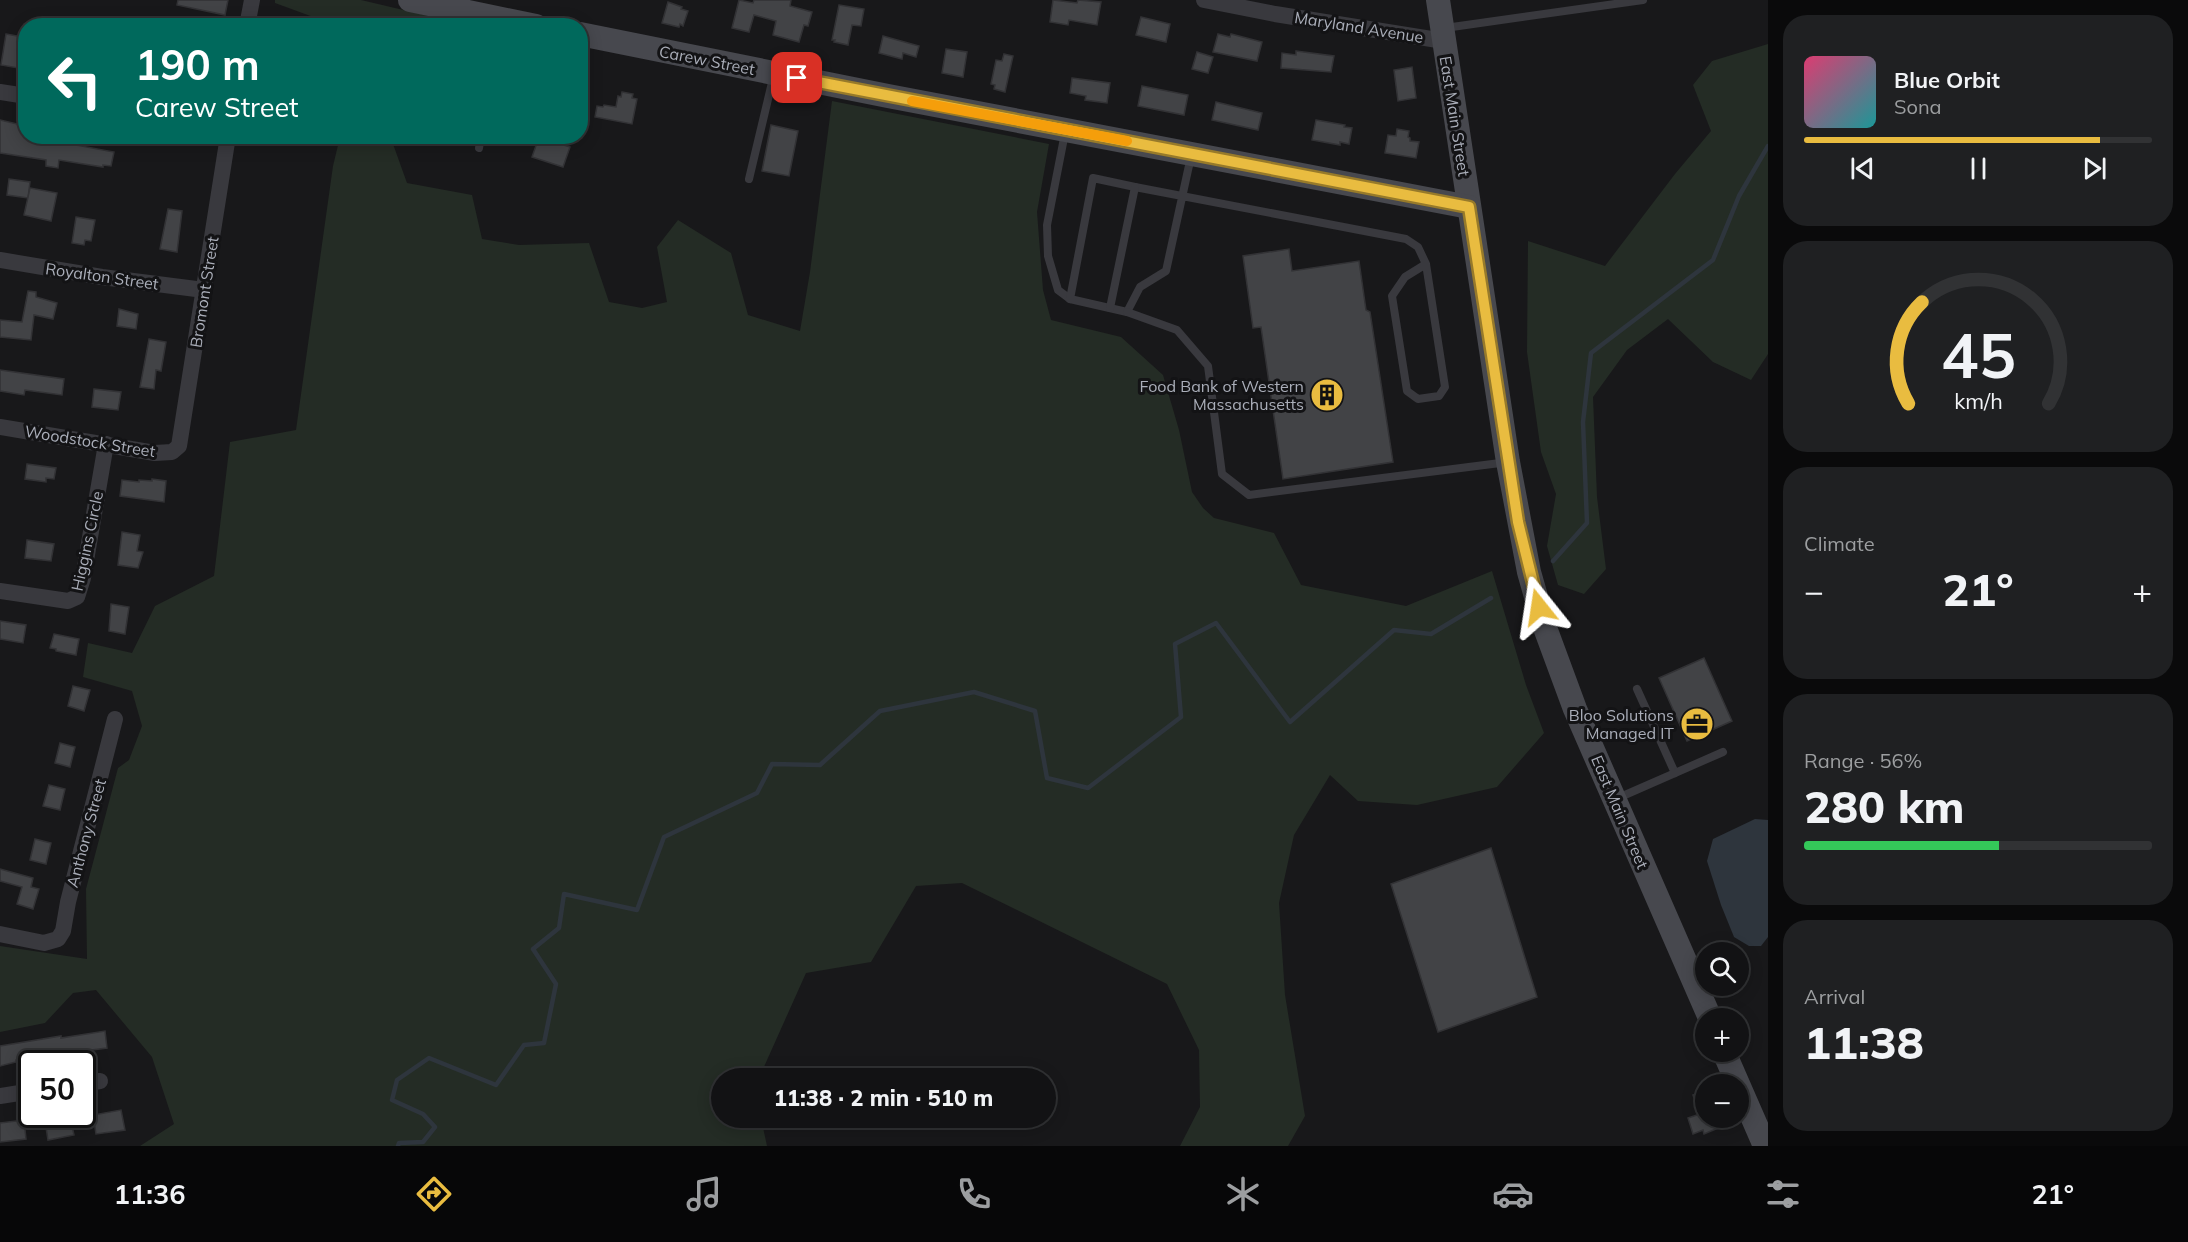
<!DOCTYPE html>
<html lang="en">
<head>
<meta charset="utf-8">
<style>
  :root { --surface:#121214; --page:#1f2022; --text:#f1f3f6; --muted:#9c9ea0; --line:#313234; --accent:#e9bc40 }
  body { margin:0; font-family:Mulish,sans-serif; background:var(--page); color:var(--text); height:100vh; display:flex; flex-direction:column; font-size:22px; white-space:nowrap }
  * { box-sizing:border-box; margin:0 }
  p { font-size:20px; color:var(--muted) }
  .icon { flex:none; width:33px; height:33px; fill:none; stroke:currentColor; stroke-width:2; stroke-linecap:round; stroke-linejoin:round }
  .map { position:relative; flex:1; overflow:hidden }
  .sheet { display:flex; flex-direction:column; gap:15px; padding:15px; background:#0a0a0b; width:420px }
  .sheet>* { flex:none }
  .top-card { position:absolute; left:18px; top:18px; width:570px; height:126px; border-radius:24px; box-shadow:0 3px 15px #0003,0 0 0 2px var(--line); background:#00695c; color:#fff; overflow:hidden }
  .controls { position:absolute; left:1695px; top:942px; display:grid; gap:12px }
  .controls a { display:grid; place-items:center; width:54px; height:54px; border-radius:50%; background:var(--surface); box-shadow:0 3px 15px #0003,0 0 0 2px var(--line); font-size:30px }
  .speed { position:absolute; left:18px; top:1050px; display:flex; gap:12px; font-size:30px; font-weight:700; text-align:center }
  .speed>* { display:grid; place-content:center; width:78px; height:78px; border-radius:50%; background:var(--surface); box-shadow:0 3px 15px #0003,0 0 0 2px var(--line); line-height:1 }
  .speed .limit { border:3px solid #111; border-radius:9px; background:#fff; color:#111 }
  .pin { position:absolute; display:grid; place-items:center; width:51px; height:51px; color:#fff; margin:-26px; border-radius:12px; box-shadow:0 3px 9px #0006 }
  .me { position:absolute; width:66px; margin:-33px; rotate:345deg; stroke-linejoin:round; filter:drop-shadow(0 0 4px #0008) }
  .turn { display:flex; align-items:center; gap:21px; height:126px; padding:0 18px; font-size:27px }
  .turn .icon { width:78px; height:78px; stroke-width:2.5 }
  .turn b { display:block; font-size:42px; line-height:51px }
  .big { font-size:45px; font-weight:800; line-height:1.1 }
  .sheet .widget { flex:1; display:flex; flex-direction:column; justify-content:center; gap:9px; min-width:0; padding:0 21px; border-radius:24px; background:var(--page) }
  .sheet .dial { align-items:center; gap:0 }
  .dial svg { height:156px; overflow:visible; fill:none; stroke:var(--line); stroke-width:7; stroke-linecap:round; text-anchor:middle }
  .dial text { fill:var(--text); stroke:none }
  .song { display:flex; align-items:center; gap:18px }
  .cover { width:72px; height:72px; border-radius:9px; background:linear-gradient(135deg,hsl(340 70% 55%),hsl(180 70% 35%)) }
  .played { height:6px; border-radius:3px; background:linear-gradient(90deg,var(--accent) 85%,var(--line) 85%) }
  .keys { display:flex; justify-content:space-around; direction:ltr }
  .heat { display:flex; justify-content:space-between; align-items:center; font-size:33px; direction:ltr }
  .charge { height:9px; border-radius:4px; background:linear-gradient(90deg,#34c759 56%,var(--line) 0) }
  .trip { position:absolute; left:711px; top:1068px; width:345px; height:60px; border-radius:30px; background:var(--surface); box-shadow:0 3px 15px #0003,0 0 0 2px var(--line); font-weight:800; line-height:60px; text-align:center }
  .dock { display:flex; height:96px; justify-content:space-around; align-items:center; background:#070708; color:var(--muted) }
  .dock .icon { width:42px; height:42px }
  .dock .selected { color:var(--accent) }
  .dock b { font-size:27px; color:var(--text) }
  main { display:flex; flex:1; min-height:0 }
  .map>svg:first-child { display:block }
  .green { fill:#242c25 }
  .water { fill:#2e353d }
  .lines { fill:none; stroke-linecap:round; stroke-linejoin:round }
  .stream { stroke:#2e353d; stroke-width:4.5 }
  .building { fill:#424346; stroke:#323235; stroke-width:1.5 }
  .lane { stroke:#39393e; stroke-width:8 }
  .street { stroke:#39393e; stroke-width:16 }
  .secondary { stroke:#47484e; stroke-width:24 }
  .route-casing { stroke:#977a2a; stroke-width:15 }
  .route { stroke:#e9bc40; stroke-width:10 }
  .slow { stroke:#f59e0b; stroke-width:10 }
  .labels { text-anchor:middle; stroke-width:6; stroke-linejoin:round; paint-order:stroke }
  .street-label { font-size:16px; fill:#aaaeb9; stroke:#131315 }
  .poi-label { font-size:16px; fill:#aaaeb9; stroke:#131315; text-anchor:end }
</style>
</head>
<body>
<main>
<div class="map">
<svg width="1768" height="1146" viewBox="0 0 1768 1146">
  <rect width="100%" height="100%" fill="#18181a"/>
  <g class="green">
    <polygon points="275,0 361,0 429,16 426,25 335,25 275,3"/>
    <polygon points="1768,44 1768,354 1751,380 1713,362 1668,319 1627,350 1593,397 1597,497 1606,569 1584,594 1558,585 1547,546 1556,494 1541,452 1527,352 1528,241 1605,266 1675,174 1711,131 1693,85 1712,61"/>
    <polygon points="832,101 1049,144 1037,212 1043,290 1051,320 1121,337 1163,375 1179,430 1192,492 1203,508 1214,518 1274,533 1301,585 1406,606 1492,571 1526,685 1544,733 1497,787 1417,805 1358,801 1330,775 1294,835 1279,903 1285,995 1305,1116 1288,1146 1180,1146 1200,1107 1199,1050 1167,984 962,883 916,886 871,962 806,973 759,1078 722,1078 722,1118 761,1118 767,1146 140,1146 174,1124 152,1057 96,990 73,993 45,1023 0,1032 0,946 87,959 86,889 118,768 129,760 142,726 132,691 83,677 88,643 132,653 155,606 214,576 230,442 296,430 333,166 340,137 395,137 393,144 407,183 472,195 482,239 519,245 589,243 609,302 642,308 667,302 657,247 678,220 731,253 748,315 800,331 810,272"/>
  </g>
  <polygon class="water" points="1755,819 1768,820 1768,937 1761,946 1749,946 1734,937 1721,905 1707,861 1713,839"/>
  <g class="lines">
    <g class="stream">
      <polyline points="1553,561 1587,523 1583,422 1591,353 1713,260 1739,196 1768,146"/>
      <polyline points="398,1146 399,1143 423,1142 435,1127 423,1114 392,1100 397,1080 429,1058 496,1085 524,1045 544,1043 556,984 533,949 559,928 564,894 637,910 664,837 757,793 772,764 820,765 880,711 974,692 1035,711 1047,778 1088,788 1181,717 1175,644 1216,623 1290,722 1394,630 1431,634 1491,598"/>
    </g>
  </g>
  <g class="building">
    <polygon points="178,0 228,0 225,15 177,5"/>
    <polygon points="739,0 753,3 754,0 791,0 790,6 812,12 808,26 804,25 799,42 773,35 776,21 754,15 749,32 732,28"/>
    <polygon points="1053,0 1077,3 1078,0 1101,2 1097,25 1069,20 1068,25 1050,22"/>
    <polygon points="668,2 682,7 681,9 688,11 683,26 680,24 679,27 662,23"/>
    <polygon points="839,5 864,9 861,26 852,25 848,45 834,42 835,40 832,40"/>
    <polygon points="1141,17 1170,24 1166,42 1136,35"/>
    <polygon points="6,34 23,37 18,68 1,65"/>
    <polygon points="1218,34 1230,37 1231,34 1262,42 1257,61 1213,52"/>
    <polygon points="883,36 919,46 916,57 903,53 902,59 879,53"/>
    <polygon points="946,49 967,52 963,77 942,73"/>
    <polygon points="1296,51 1334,56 1331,72 1281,68 1282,53 1296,55"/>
    <polygon points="1197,52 1213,57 1208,73 1192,69"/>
    <polygon points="1004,54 1013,56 1005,92 994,89 995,85 991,84 996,60 1002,61"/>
    <polygon points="1412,67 1416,98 1398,101 1394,70"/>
    <polygon points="1072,78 1110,83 1107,103 1085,100 1086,96 1070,93"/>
    <polygon points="1142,86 1188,95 1184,115 1138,106"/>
    <polygon points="622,92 633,94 632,98 637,99 632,124 595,117 597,106 603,107 604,105 616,107 618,96 621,97"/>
    <polygon points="1216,102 1262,113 1258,130 1212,120"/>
    <polygon points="0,120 26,126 26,136 66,139 65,143 114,152 111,166 103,165 103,167 59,160 58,168 46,166 46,160 0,153"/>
    <polygon points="1316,120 1345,125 1344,127 1352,128 1349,144 1340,142 1340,145 1312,140"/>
    <polygon points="771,125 798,131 789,176 762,171"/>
    <polygon points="1397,129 1409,131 1408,137 1410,138 1410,141 1419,142 1416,158 1385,153 1388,135 1396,136"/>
    <polygon points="539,137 570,147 563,167 532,157"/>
    <polygon points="9,179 30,182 28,198 7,195"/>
    <polygon points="30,188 57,193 51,221 24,215"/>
    <polygon points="168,209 182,211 177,252 160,249"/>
    <polygon points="76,217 95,220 91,241 85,240 84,245 72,243"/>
    <polygon points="1289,249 1292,271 1359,261 1366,310 1370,312 1393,462 1283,479 1261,327 1253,328 1243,256"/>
    <polygon points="28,291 36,292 36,297 57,303 53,319 34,315 31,340 0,337 0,320 22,322"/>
    <polygon points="119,309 138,314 136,329 117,326"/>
    <polygon points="149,339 166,342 161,371 156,370 154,389 140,387"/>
    <polygon points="0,370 64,379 62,395 25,390 24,395 0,391"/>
    <polygon points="94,389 121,392 118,410 92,407"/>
    <polygon points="27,464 56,468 54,479 46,478 46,482 25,479"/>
    <polygon points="152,479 166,481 164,502 120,496 122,480 139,482 139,480 152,481"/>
    <polygon points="122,532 140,535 137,551 143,552 138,568 118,565"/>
    <polygon points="27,540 54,544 51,561 25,558"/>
    <polygon points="111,604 129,607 125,634 109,631"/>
    <polygon points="0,621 26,625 23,643 0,639"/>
    <polygon points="54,634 79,639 76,655 56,651 56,649 50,648"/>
    <polygon points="1704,658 1732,721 1687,741 1659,678"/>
    <polygon points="73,686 90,690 84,711 68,706"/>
    <polygon points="60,743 75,747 70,767 55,763"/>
    <polygon points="49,785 65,789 60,810 43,806"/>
    <polygon points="35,839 51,843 46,864 30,860"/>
    <polygon points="1491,848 1537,997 1438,1032 1391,884"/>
    <polygon points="0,869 33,878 31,887 39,889 33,909 17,904 22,887 0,881"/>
    <polygon points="105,1031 107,1048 53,1055 54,1060 39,1062 39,1058 33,1059 33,1057 16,1060 16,1062 0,1066 0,1046 61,1036 61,1038"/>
    <polygon points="1706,1091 1706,1118 1719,1118 1723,1126 1704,1134 1703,1130 1693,1134 1688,1118 1700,1114 1693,1095"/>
    <polygon points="121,1110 125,1130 96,1134 93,1115"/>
    <polygon points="70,1117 74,1135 48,1140 45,1121"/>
    <polygon points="24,1120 26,1139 0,1142 0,1123"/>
  </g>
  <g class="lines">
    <g class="lane">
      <polyline points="1445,28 1643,0"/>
      <polyline points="1065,133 1047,225 1048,256 1058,290 1070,299"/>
      <polyline points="479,148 481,136"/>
      <polyline points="1191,157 1188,170 1166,271 1140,287 1127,312 1070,299 1093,178 1135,187 1406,239 1418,247 1426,264 1445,387 1439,396 1418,399 1407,391 1392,296 1405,277 1426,264"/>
      <polyline points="749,179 774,74"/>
      <polyline points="1110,308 1135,187"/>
      <polyline points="1127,312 1177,330 1208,366 1222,474 1249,495 1508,462"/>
      <polyline points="1637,689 1675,773"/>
      <polyline points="1618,798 1723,752"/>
    </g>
    <g class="street">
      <polyline points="1204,0 1275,14 1444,41"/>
      <polyline points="247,26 252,0"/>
      <polyline points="0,92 26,96"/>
      <polyline points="0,260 102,277 204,290"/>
      <polyline points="0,427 155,453 172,452 179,446 228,136"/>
      <polyline points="0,591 68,601 77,597 83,578 106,444"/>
      <polyline points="0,934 44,943 58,939 63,931 68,902 115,719"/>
      <polyline points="82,1084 100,1081"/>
      <polyline points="0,1096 32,1091"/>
    </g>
    <g class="secondary">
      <polyline points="410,0 536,26"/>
      <polyline points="1438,0 1508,462 1529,572 1544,625 1575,709 1710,1018"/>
      <polyline points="580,34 888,96 1469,207"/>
      <polyline points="1724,1052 1765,1146"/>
    </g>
  </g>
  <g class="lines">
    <g class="route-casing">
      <polyline id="route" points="797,78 1469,207 1518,522 1539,607"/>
    </g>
    <use href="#route" class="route"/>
    <polyline class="slow" points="912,101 1127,141"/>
  </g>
  <defs>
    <g id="building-disc" transform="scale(1.725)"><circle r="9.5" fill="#e9bc40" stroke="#131315"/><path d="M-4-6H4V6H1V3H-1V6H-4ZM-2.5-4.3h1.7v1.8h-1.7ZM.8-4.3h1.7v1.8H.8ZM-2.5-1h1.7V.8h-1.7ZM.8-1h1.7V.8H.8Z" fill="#111"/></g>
    <g id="office-disc" transform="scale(1.725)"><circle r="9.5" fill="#e9bc40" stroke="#131315"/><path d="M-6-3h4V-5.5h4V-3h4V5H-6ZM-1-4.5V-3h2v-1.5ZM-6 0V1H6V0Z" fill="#111"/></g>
  </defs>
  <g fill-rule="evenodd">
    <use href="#building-disc" x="1327" y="395"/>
    <use href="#office-disc" x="1697" y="724"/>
  </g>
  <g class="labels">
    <g class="street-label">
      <text transform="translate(1359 27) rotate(9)" y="6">Maryland Avenue</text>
      <text transform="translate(707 60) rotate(11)" y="6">Carew Street</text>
      <text transform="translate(1455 116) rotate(81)" y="6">East Main Street</text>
      <text transform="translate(102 276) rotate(8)" y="6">Royalton Street</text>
      <text transform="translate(204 292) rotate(-81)" y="6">Bromont Street</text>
      <text transform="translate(90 441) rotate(9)" y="6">Woodstock Street</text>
      <text transform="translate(87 541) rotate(-78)" y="6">Higgins Circle</text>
      <text transform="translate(1620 812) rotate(67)" y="6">East Main Street</text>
      <text transform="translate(86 833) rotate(-75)" y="6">Anthony Street</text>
    </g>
    <g class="poi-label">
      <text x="1304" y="392">Food Bank of Western<tspan x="1304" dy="18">Massachusetts</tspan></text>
      <text x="1674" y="721">Bloo Solutions<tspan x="1674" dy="18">Managed IT</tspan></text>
    </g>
  </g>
</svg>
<div class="controls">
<a><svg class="icon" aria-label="search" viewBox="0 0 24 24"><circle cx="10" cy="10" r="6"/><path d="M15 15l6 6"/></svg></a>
<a>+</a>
<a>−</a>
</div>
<div class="speed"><div class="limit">50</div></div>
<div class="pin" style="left:797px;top:78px;background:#d93025"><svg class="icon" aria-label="arrive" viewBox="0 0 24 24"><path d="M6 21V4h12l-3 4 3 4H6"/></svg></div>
<svg class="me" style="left:1539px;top:607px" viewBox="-20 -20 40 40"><path d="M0-17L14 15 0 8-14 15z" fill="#e9bc40" stroke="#fff" stroke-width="4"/></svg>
<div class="trip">11:38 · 2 min · 510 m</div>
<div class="top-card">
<div class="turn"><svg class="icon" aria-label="left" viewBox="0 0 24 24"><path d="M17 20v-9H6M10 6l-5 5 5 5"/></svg><div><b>190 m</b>Carew Street</div></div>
</div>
</div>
<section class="sheet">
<div class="widget">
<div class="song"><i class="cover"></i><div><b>Blue Orbit</b><p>Sona</p></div></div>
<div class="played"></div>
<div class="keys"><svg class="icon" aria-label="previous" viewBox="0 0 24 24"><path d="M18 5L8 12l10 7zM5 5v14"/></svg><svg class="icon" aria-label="pause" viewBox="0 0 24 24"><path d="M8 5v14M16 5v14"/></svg><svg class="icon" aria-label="next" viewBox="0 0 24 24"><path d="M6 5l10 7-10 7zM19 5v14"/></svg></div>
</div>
<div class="widget dial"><svg viewBox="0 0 100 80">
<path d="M14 69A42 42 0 1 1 86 69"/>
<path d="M14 69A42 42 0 0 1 21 17" stroke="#e9bc40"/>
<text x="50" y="56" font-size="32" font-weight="700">45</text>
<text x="50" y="72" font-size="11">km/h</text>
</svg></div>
<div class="widget"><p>Climate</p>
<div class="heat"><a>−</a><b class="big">21°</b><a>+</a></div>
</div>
<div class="widget"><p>Range · 56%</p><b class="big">280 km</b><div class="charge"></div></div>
<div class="widget"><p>Arrival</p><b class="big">11:38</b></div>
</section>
</main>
<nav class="dock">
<b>11:36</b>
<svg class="icon selected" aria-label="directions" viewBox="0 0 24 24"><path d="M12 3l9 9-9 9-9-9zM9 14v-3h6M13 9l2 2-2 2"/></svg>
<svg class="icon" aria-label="music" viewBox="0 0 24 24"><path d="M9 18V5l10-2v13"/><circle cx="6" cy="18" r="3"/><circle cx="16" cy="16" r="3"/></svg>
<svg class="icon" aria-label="phone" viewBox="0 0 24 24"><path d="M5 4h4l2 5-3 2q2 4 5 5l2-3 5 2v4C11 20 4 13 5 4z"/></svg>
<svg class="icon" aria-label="climate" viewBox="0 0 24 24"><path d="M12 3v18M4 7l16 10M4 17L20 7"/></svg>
<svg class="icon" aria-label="car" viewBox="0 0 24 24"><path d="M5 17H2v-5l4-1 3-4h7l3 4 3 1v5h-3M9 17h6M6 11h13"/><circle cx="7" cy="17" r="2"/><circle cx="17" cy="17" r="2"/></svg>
<svg class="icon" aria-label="filters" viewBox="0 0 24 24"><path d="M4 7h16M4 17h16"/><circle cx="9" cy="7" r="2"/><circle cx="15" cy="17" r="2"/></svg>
<b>21°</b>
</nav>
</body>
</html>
